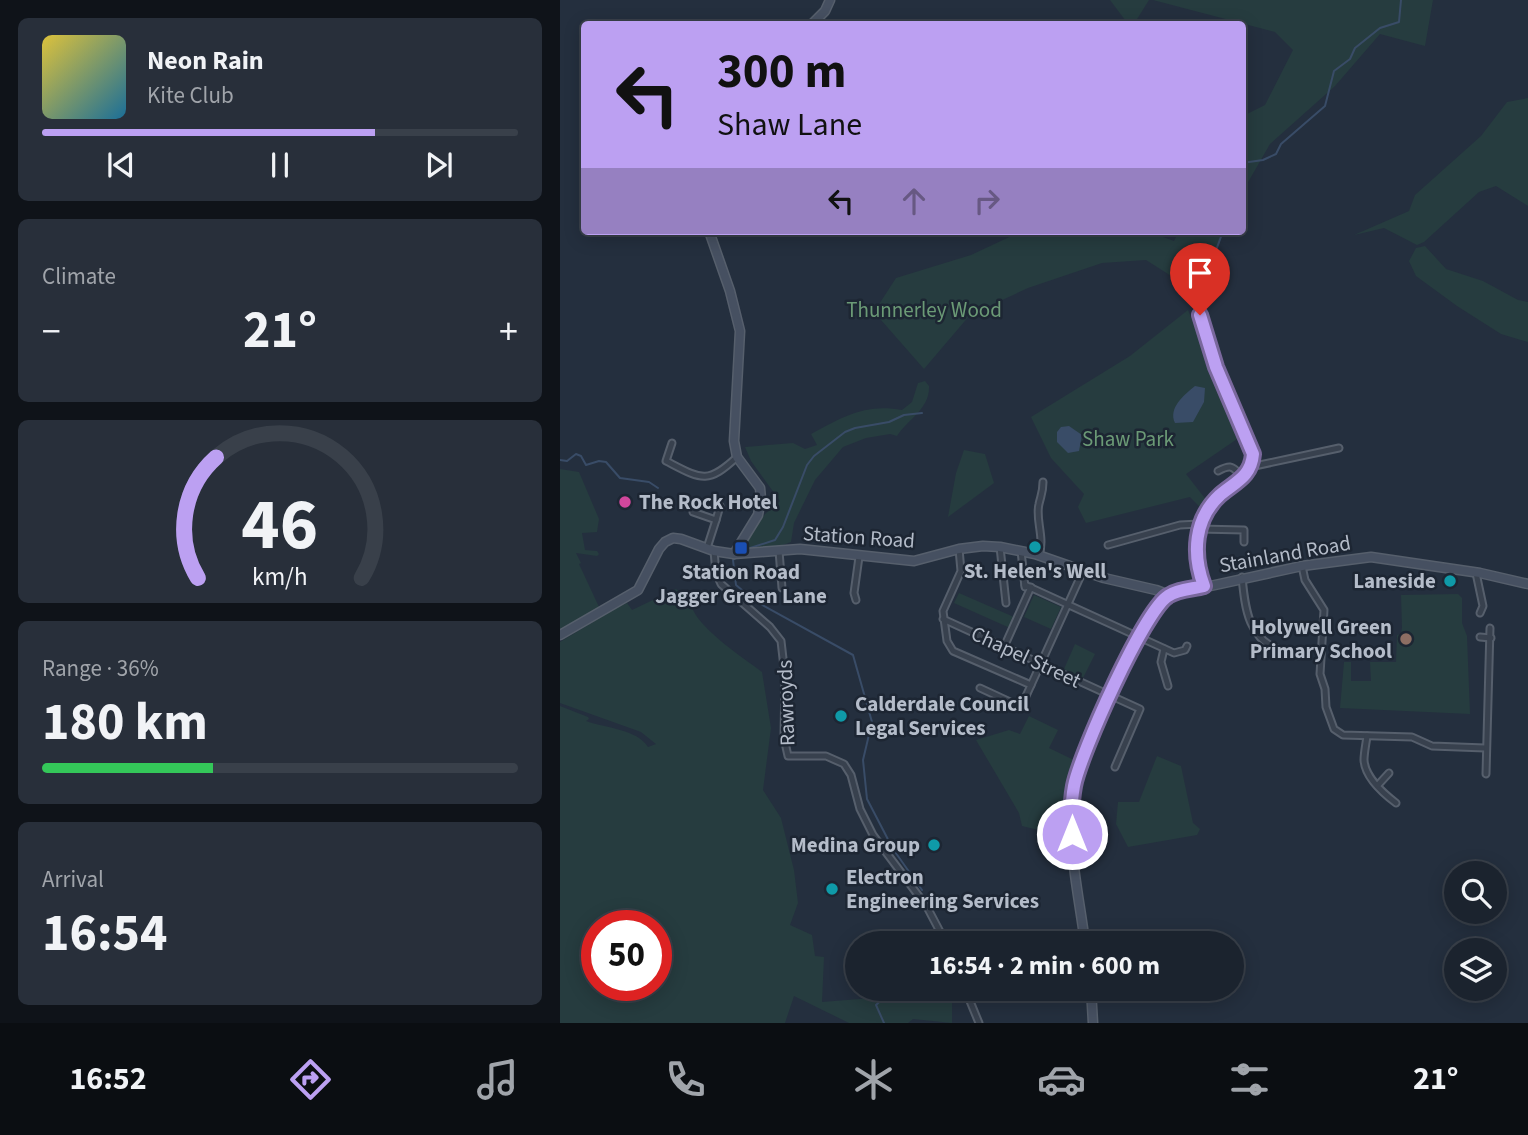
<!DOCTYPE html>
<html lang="en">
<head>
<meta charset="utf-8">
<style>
  :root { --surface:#1b232e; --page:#282f3a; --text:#f1f3f6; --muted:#a0a4aa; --line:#39404a; --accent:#bca0f2 }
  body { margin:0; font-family:"Source Sans 3",sans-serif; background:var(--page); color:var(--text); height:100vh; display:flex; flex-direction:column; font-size:26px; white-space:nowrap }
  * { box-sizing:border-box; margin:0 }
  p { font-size:23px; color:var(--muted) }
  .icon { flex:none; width:38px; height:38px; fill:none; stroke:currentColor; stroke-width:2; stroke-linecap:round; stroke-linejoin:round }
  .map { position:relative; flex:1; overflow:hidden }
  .details { display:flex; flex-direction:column; gap:18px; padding:18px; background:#0f1319; width:560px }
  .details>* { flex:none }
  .banner { position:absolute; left:21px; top:21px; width:665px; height:214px; border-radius:7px; box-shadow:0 4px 18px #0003,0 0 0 2px var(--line); background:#bca0f2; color:#111; overflow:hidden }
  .controls { position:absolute; left:884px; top:861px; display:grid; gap:14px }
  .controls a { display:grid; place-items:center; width:63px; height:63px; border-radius:50%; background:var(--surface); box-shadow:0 4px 18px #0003,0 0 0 2px var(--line); font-size:35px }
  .speed { position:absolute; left:21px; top:910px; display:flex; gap:14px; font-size:35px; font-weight:700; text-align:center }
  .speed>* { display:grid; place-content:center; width:91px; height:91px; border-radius:50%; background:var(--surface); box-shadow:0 4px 18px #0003,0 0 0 2px var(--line); line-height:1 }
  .speed .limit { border:10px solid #d22; background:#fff; color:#111 }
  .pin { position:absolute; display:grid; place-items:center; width:60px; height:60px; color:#fff; margin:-72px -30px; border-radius:50% 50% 50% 0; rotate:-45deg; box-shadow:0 0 7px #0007 }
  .pin .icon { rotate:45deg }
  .me { position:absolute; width:77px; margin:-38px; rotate:0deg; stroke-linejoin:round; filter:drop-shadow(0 0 5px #0008) }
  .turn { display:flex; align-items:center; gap:24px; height:147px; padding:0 21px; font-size:32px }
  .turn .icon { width:91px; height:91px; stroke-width:2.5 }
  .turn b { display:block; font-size:49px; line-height:60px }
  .lanes { display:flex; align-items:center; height:66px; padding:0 21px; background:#0003; justify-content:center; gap:35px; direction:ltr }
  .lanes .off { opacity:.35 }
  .big { font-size:52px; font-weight:700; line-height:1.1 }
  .details .widget { flex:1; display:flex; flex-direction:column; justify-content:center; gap:10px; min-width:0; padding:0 24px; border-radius:10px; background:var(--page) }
  .details .dial { align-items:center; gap:0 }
  .dial svg { height:182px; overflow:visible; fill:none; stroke:var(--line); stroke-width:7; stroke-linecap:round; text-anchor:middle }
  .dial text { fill:var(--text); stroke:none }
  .song { display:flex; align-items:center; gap:21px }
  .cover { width:84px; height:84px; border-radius:10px; background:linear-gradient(135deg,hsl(50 70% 55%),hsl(200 70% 35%)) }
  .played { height:7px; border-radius:4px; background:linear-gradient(90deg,var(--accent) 70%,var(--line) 70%) }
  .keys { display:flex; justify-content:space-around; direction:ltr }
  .heat { display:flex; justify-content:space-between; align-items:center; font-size:38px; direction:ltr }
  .charge { height:10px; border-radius:5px; background:linear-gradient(90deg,#34c759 36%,var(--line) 0) }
  .trip { position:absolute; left:285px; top:931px; width:399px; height:70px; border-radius:35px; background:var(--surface); box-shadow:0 4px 18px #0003,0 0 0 2px var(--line); font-weight:700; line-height:70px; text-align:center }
  .menu { display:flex; height:112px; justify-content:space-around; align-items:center; background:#0b0e12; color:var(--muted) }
  .menu .icon { width:49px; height:49px }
  .menu .active { color:var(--accent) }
  .menu b { font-size:32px; color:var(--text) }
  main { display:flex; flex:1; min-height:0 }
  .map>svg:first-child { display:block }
  .green { fill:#263c3f; fill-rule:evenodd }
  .water { fill:#394c67 }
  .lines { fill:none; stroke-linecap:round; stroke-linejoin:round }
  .stream { stroke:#394c67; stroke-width:2 }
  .street-casing { stroke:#565f6c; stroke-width:9 }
  .secondary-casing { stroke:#565f6c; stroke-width:11 }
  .street { stroke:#38414e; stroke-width:5 }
  .secondary { stroke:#465061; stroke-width:8 }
  .route-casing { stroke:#7a689d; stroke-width:18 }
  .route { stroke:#bca0f2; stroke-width:12 }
  .hotel-dot { fill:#d1479c; stroke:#1d2633; stroke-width:2.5 }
  .culture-dot { fill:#0f9aa8; stroke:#1d2633; stroke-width:2.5 }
  .transit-dot { fill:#1a4fb4; stroke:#1d2633; stroke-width:2.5 }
  .education-dot { fill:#8d6e63; stroke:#1d2633; stroke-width:2.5 }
  .labels { text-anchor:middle; stroke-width:5; stroke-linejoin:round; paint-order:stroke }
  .park-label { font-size:21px; fill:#6b9a76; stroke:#1d2633 }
  .poi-label { font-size:21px; font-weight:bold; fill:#b4bcc9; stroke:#1d2633; text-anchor:start }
  .street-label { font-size:21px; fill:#b4bcc9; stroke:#1d2633 }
</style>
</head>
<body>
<main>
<section class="details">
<div class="widget">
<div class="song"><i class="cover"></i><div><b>Neon Rain</b><p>Kite Club</p></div></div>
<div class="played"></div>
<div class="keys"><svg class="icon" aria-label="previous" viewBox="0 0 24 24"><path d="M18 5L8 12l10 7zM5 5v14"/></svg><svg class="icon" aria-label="pause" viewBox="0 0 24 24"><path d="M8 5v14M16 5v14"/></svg><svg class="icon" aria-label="next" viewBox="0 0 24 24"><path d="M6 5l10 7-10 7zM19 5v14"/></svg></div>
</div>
<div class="widget"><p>Climate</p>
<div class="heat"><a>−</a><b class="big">21°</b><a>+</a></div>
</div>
<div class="widget dial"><svg viewBox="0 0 100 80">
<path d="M14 69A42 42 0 1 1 86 69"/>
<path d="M14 69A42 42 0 0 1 22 16" stroke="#bca0f2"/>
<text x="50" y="56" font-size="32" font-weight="700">46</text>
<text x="50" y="72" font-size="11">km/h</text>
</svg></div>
<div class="widget"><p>Range · 36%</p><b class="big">180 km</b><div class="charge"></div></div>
<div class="widget"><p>Arrival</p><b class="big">16:54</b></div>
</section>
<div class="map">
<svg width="968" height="1023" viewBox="0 0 968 1023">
  <rect width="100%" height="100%" fill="#242f3e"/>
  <g class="green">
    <polygon points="550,0 589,0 574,24 568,24"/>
    <polygon points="593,0 873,0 865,46 820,34 775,86 710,144 683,191 683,116 705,105 733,50 715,32"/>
    <polygon points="968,98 968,206 936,186 919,192 864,242 857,245 824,228 794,235 849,211 855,195 921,136 947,102"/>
    <polygon points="462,231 587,231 614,241 619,231 664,231 645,281 619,281 586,260 542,263 468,288 410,315 364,369 314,312 336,278 411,255"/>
    <polygon points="865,246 886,269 923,281 958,300 968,302 968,342 941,334 897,306 856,276 849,261 856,248"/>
    <polygon points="628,310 680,437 626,474 647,501 642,509 630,497 526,523 518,507 524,494 491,458 471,417 570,356"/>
    <path d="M365,381L369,386C370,409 348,419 337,436L330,434L306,438L283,447L255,480L234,523L231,542L220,546L191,549L184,543L205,514L220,501L191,461L185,447L233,443L245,449L257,445L251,434C282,417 306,403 342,410L352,402L358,383Z"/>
    <polygon points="404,450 425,454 434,483 388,517 396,473"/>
    <polygon points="0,469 19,472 39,519 37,532 22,533 25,550 37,551 39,554 37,556 16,553 21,563 19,564 39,607 0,632"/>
    <path d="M116,589C133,601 130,610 142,623C159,642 182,657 202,672L211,728L203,790L221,818L234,870L238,903L230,925L252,935L255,956L264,957L262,1002L312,998L331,989H385L392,994V1023L353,1019L348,1023H289L234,996L225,1023H0V706L28,717L29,719L26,721C45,728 77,729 88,747L96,744L81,732L0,703V642L58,607L67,603L72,610ZM37,926H96V985H37Z"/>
    <polygon points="399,593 454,617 450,628 394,603"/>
    <polygon points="898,594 902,598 902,623 907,636 910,714 780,708 784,662 791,662 791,681 811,681 810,662 836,662 837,635 841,634 842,628 841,595"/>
    <polygon points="474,595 501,607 491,629 464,617"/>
    <polygon points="515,644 535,654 523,678 504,669"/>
    <polygon points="469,716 498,730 489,748 516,761 510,782 505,830 497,829 495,834 462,826 459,813 416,740 449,730 460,734"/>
    <polygon points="597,756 621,766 633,823 640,829 637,835 568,847 556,824 558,802 579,802"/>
  </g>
  <g class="water">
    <path d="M635,386L645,388L644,402L633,422L615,423C608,408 624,395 635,386Z"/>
    <polygon points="509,426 522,435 519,451 508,453 497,442 497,432 501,427"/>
  </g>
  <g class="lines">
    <g class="stream">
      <polyline points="682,163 703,160 716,154 721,144 765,106 774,71 790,59 795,48 820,28 839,22 841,0"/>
      <path d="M639,278C652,266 657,247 663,231"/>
      <polyline points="0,460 7,461 16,454 21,456 26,465 39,461 46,462 60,478 89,482 98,488"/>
      <polyline points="187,549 215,540 223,527 247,465 254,456 285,432 295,428 329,422 344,415 362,413"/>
      <polyline points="177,557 173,560 176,585 195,601 293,655 312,722 303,760 307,799 333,849 362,890"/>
      <polyline points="324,1023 316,1005 330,992 331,989"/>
    </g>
    <g class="street-casing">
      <g id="street">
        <path d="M637,291C640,348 673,402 693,454C690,477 675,481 660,495C634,519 632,554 644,586"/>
        <path d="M112,443L106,461C141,479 147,485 177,457"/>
        <polyline points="690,467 779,448"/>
        <path d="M658,471C675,462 672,470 685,477"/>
        <polyline points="133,512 156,520 147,548"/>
        <polyline points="156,520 160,506"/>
        <polyline points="639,529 684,530 684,542"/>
        <polyline points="548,545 620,525 639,524"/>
        <polyline points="440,547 446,603"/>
        <polyline points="399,549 401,571 383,611 387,641 393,651 471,685"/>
        <polyline points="154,551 156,573 161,584 210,627 221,641 225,676 224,738 228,756 266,756 284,764 291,775 300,809 313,835 367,907 386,943"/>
        <polyline points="219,551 222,588"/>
        <polyline points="461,551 465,587"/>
        <path d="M479,556C485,536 475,520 479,504C481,495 483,492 483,482"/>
        <polyline points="742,566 745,580 764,610 760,674 765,689 766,707 774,729 783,735 852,737 872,746 925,748"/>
        <polyline points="916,573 923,606 920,613"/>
        <path d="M682,577C685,608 688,642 724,651"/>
        <polyline points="465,585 614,653 625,650 627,646"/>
        <polyline points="296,600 294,593 299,557"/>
        <polyline points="383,619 580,709 555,767"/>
        <polyline points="920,637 931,638"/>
        <polyline points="444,647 471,587"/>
        <polyline points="604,649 601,662 608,686"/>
        <polyline points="420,688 461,707 523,571"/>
        <path d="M807,736C806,744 804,753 804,760C805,777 824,794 836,803"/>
        <polyline points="926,774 930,628"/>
        <polyline points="818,785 829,773"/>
        <polyline points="405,989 419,1023"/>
      </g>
    </g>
    <g class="secondary-casing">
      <g id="secondary">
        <polyline points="252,24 265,11 270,0"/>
        <polyline points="149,231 170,291 180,331 174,441 177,457 200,488 201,499 198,515 174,554"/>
        <polyline points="0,635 78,590 99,549 105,542 113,538 121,539 154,551 174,554 240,549 354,561 399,549 423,546 440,547 475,554 544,578 596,590 609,595"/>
        <path d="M525,943C519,894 504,833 514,784C522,747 543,710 559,676C572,648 584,616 609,595L742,566L811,557L920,573L968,584"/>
        <polyline points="531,989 533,1023"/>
      </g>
    </g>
    <use href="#street" class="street"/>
    <use href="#secondary" class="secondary"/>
  </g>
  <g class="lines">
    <g class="route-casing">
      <path id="route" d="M512,834C511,818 511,802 514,786C520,754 584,611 608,596C618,589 633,589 644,586C632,554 634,519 660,495C675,482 691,477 693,454L656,367L640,315"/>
    </g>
    <use href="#route" class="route"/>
  </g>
  <circle class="hotel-dot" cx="65" cy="502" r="7"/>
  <g class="culture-dot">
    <circle cx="475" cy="547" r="7"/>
    <circle cx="890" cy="581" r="7"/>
    <circle cx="281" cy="716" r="7"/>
    <circle cx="374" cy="845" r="7"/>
    <circle cx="272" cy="889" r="7"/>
  </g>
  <rect class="transit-dot" x="174" y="541" width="14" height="14" rx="3.5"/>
  <circle class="education-dot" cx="846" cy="639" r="7"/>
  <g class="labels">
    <g class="park-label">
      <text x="364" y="317">Thunnerley Wood</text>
      <text x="568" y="446">Shaw Park</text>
    </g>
    <g class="poi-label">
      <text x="79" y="509">The Rock Hotel</text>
      <text x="475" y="578" text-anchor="middle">St. Helen's Well</text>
      <text x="181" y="579" text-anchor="middle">Station Road<tspan x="181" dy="24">Jagger Green Lane</tspan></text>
      <text x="876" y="588" text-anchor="end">Laneside</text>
      <text x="832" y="634" text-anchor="end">Holywell Green<tspan x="832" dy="24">Primary School</tspan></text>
      <text x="295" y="711">Calderdale Council<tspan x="295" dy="24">Legal Services</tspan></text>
      <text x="360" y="852" text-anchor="end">Medina Group</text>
      <text x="286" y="884">Electron<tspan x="286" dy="24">Engineering Services</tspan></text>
    </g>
    <g class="street-label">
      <text transform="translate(299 537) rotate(4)" y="7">Station Road</text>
      <text transform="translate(725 554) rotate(-10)" y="7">Stainland Road</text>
      <text transform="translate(466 657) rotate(25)" y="7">Chapel Street</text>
      <text transform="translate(226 703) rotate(-92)" y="7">Rawroyds</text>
    </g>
  </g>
</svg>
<div class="controls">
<a><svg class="icon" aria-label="search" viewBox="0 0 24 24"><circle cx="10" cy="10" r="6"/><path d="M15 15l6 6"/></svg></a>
<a><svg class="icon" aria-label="layers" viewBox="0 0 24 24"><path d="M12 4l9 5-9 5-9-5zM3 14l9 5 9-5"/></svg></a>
</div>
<div class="speed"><div class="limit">50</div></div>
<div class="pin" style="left:640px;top:315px;background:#d93025"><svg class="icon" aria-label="arrive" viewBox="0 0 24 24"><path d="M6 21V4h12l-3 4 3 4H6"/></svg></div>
<svg class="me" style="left:512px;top:834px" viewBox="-20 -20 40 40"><circle r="17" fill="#bca0f2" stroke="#fff" stroke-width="3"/><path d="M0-11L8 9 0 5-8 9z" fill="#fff"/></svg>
<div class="trip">16:54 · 2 min · 600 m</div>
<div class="banner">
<div class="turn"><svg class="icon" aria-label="left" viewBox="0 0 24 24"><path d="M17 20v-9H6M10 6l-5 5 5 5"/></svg><div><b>300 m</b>Shaw Lane</div></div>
<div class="lanes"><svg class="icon" aria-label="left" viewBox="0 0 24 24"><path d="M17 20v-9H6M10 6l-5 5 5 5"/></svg><svg class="icon off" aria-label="ahead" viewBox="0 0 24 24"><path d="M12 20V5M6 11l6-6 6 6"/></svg><svg class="icon off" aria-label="right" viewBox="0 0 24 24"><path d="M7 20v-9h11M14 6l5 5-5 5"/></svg></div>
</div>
</div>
</main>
<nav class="menu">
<b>16:52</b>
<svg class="icon active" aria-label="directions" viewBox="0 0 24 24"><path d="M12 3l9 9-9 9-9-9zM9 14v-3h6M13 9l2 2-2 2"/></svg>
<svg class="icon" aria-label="music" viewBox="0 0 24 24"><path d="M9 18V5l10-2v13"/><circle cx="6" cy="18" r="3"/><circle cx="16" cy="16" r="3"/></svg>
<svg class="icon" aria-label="phone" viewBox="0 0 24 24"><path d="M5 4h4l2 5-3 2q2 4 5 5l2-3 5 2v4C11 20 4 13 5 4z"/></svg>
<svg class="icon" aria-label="climate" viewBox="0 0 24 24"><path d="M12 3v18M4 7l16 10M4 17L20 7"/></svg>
<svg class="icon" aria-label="car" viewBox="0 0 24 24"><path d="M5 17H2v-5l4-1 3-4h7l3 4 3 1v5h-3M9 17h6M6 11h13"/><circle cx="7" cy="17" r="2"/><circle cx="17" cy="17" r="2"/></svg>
<svg class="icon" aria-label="filters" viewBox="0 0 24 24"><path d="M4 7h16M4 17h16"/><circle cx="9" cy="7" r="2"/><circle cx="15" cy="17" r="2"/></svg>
<b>21°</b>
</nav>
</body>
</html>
